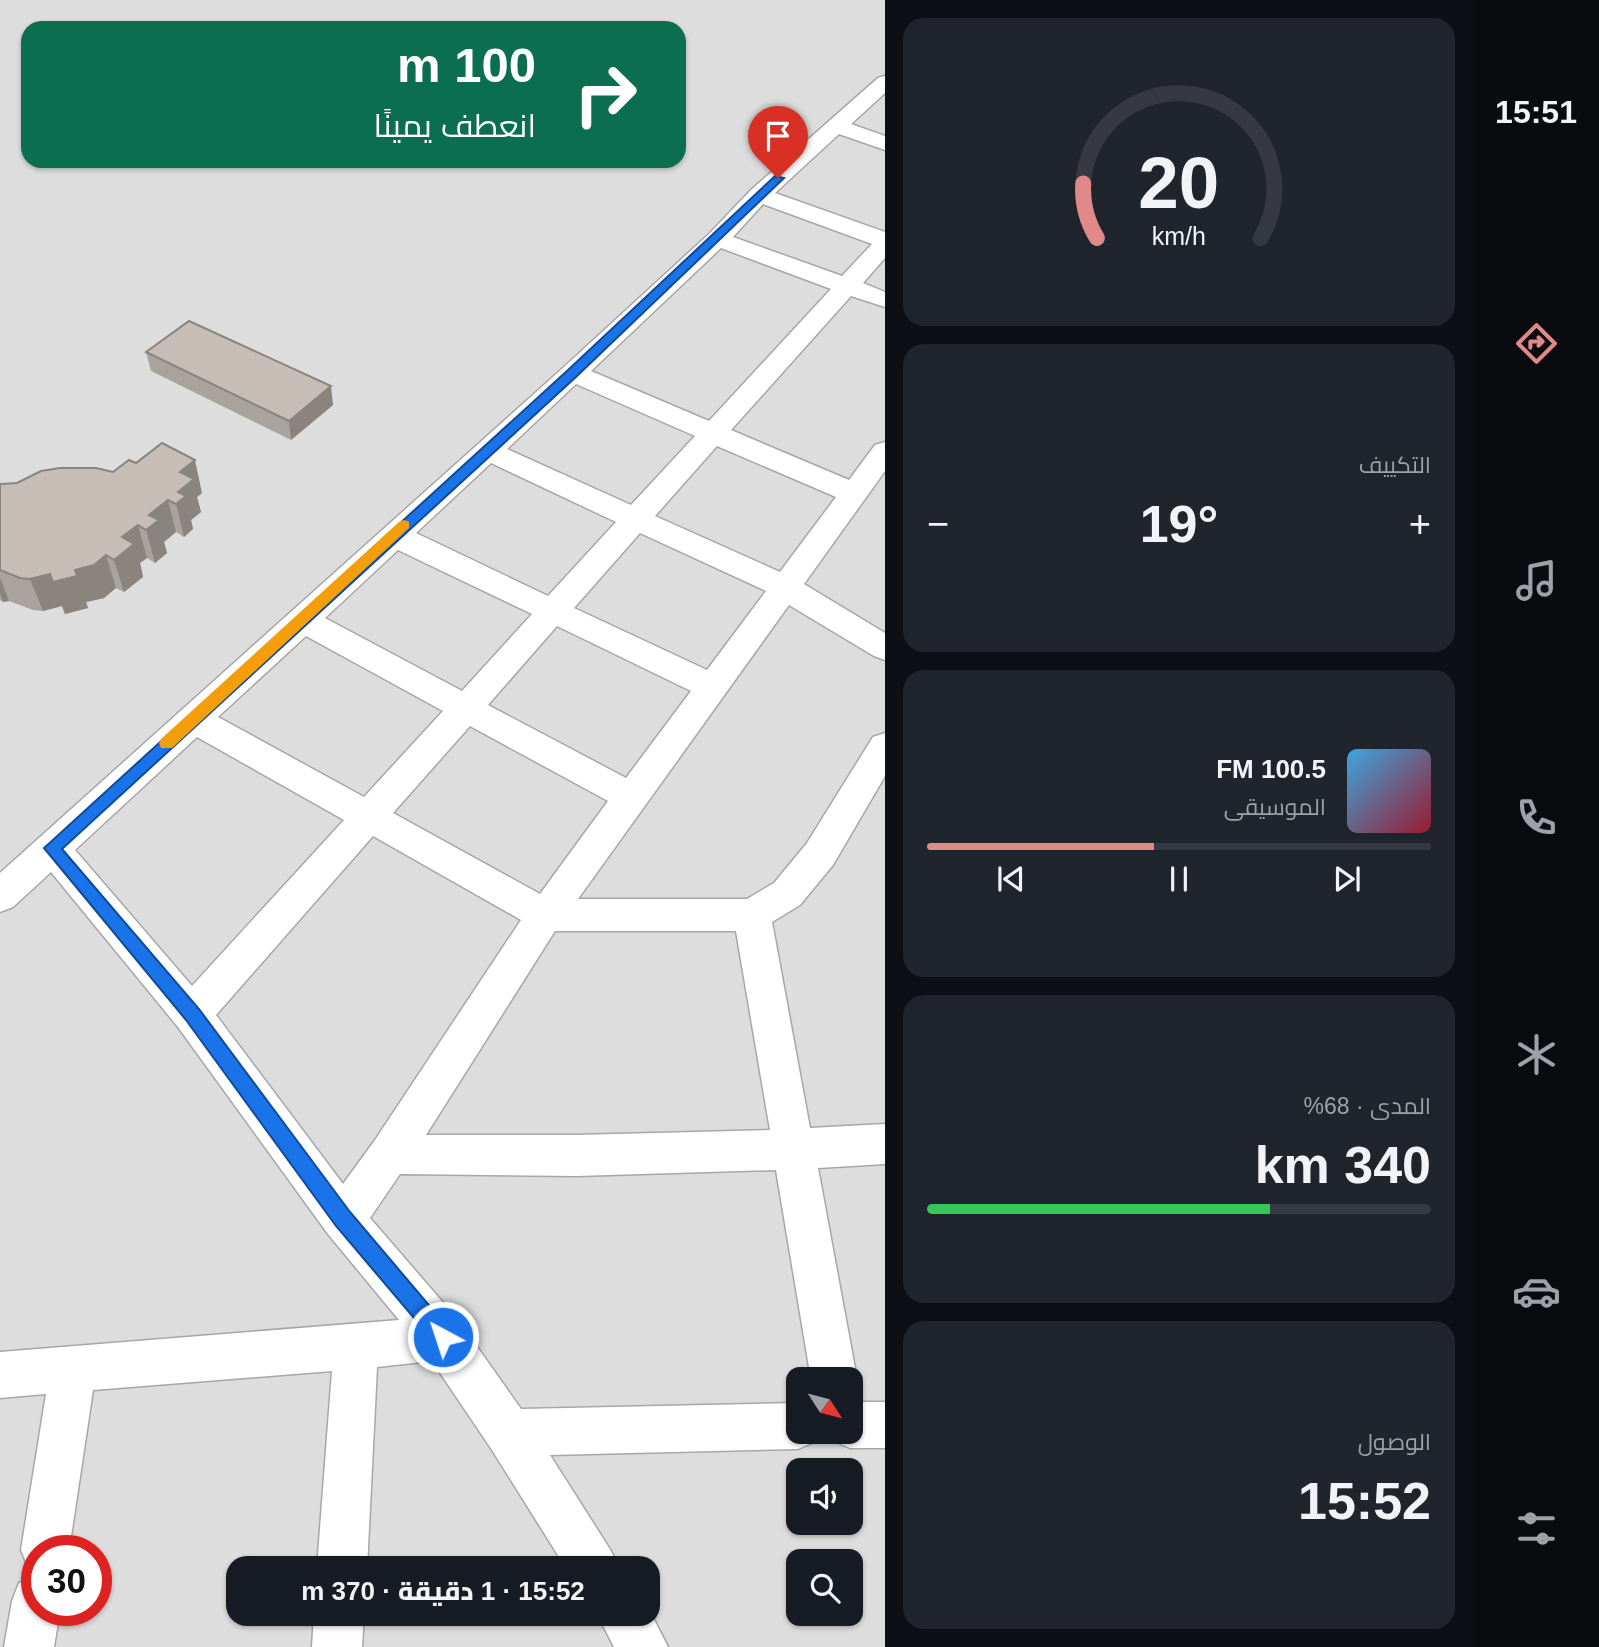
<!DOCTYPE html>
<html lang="ar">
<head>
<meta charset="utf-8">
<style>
  :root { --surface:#171b24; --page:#20242c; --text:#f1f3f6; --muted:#9ea1a6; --line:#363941; --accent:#e18889 }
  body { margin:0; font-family:Helvetica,Cairo,sans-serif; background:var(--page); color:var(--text); direction:rtl; height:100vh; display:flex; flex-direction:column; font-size:26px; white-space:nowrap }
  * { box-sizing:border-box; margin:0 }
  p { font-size:23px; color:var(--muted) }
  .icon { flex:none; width:38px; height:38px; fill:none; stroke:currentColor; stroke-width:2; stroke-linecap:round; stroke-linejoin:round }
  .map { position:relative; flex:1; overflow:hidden; direction:ltr }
  .drawer { display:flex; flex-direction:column; gap:18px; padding:18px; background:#0d0f14; width:588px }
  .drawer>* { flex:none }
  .top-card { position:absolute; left:21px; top:21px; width:665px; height:147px; border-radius:21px; box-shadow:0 2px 5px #0004; direction:rtl; background:#0b6e4f; color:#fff; overflow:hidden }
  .needle { width:46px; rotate:126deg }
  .buttons { position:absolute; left:786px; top:1367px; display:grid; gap:14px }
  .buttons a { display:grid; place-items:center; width:77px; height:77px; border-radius:14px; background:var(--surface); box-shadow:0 2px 5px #0004; font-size:35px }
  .speed { position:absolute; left:21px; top:1535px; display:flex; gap:14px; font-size:35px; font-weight:700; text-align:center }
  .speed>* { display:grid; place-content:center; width:91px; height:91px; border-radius:50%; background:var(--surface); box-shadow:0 2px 5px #0004; line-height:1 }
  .speed .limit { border:10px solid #d22; background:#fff; color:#111 }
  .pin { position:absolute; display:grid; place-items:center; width:60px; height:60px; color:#fff; margin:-72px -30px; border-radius:50% 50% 50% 0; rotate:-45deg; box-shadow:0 0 7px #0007 }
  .pin .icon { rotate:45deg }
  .me { position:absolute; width:77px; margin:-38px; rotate:320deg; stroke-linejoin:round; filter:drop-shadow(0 0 5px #0008) }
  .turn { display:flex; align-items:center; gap:24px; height:147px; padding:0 35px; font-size:32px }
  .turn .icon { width:91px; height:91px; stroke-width:2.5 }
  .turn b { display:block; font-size:49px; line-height:60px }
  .big { font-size:52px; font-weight:800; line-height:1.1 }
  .drawer .tile { flex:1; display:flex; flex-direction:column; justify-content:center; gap:10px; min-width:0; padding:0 24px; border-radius:21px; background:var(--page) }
  .drawer .dial { align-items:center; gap:0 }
  .dial svg { height:182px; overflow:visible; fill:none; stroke:var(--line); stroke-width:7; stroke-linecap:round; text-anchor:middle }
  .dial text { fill:var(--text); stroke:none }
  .song { display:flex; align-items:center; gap:21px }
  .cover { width:84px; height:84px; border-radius:10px; background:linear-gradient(135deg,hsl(200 70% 55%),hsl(350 70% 35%)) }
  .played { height:7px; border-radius:4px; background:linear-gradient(90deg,var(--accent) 45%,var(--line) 45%) }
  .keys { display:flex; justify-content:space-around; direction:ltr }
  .heat { display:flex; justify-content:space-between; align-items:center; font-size:38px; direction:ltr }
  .charge { height:10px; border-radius:5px; background:linear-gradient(90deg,#34c759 68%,var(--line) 0) }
  .trip { position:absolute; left:226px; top:1556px; width:434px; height:70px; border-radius:21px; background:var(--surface); box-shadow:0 2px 5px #0004; font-weight:800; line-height:70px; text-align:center; direction:rtl }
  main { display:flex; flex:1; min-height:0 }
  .menu { display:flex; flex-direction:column; width:126px; justify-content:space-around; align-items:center; background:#090b0e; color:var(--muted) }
  .menu .icon { width:49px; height:49px }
  .menu .current { color:var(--accent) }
  .menu b { font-size:32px; color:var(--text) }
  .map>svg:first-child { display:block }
  .residential { fill:#dedddd; fill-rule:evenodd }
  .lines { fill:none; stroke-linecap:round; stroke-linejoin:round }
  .minor-casing { stroke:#a7a7a7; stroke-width:3 }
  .minor { fill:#fff; fill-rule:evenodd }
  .wall { fill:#a9a39d }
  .shaded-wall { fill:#8a847f }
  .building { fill:#c5bdb6; stroke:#8a847f; stroke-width:2 }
  .route { fill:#1a73e8; stroke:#114b97; stroke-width:2 }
  .slow { fill:#f59e0b }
</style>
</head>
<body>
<main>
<nav class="menu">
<b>15:51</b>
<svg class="icon current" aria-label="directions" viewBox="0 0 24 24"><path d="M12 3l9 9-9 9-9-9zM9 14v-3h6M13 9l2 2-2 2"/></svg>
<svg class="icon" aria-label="music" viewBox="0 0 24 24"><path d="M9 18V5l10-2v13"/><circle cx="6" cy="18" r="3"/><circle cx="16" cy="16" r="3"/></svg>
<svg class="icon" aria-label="phone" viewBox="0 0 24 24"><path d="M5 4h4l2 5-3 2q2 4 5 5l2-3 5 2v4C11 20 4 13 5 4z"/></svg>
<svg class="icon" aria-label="climate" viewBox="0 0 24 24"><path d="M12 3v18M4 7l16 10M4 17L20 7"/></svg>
<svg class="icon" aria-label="car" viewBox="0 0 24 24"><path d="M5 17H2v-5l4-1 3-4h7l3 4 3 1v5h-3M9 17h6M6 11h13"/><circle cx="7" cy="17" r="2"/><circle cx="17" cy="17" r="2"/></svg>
<svg class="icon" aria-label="filters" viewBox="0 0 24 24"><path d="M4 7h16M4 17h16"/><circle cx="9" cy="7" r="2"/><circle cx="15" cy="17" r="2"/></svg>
</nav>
<section class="drawer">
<div class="tile dial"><svg viewBox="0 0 100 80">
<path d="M14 69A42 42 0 1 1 86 69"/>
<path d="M14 69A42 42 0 0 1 8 45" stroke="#e18889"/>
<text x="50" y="56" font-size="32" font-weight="700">20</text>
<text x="50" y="72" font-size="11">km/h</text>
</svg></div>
<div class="tile"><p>التكييف</p>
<div class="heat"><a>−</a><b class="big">19°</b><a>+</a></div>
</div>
<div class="tile">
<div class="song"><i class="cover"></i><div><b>100.5 FM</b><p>الموسيقى</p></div></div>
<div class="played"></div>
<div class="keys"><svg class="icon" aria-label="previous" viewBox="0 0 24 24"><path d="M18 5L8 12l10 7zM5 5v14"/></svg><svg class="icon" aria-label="pause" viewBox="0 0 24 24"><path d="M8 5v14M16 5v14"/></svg><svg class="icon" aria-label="next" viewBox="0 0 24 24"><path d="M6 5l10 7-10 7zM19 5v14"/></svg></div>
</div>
<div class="tile"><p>المدى · 68%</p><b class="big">340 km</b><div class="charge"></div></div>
<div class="tile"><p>الوصول</p><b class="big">15:52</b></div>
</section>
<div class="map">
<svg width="885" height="1647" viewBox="0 0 885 1647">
  <rect width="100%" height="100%" fill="#f0ede6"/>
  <path class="residential" d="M0,0H885V1647H0ZM28,28H679V161H28ZM798,1379H850V1432H798ZM798,1470H850V1522H798ZM37,1550H96V1610H37ZM798,1561H850V1614H798ZM238,1568H648V1614H238Z"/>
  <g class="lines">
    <g class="minor-casing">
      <g id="minor">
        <path d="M885,76V93L851,124L885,136V150L839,134L775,193L885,232V258L863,283L885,292V307L851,296L731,430L849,480L875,445L885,442V471L804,584L885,633V660L874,656L789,605L578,899H747L774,883L807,843L873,737L885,733V776L833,865L800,905L772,922L810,1128L885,1124V1164L818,1168L857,1379L850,1394V1379H811L776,1170L576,1176L400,1174L370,1218L459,1321L521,1409L798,1403V1432H819L814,1442L798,1449L550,1455L611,1551L619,1568H566L492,1450L432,1361L377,1367L367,1568H317L332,1371L93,1390L69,1550H37V1571L28,1567L21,1550L46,1394L0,1398V1352L399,1320L328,1234L178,1027L51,872L13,907L0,912V873L564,367L709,234L751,190L878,78ZM763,204L872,244L842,276L733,237ZM721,248L831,289L709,421L591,371ZM576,384L695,436L631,505L507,449ZM717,446L836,497L780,572L655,516ZM491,463L616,522L548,596L416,533ZM640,533L766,591L707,670L574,608ZM398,550L532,614L462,691L325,618ZM557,626L691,691L626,778L488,705ZM306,636L443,711L364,797L218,717ZM470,726L608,801L540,894L393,813ZM197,737L344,820L192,986L75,850ZM373,836L521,920L375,1140L343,1184L216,1015ZM555,931H736L770,1130L576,1135H426Z"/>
        <polygon points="850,1402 885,1402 885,1448 850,1448 834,1441 829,1432 850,1432"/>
        <polygon points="37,1576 37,1610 60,1610 54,1647 4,1647 12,1601 19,1583"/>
        <polygon points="648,1608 668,1647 614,1647 597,1614 648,1614"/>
        <polygon points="314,1614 364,1614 362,1647 312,1647"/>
      </g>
    </g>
    <use href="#minor" class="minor"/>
  </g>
  <g class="wall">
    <polygon points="146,352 333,405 291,440 151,371"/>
    <polygon points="17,483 202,493 197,497 201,512 191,520 193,529 184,537 176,532 164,542 167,553 155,563 147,558 140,563 143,577 124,592 116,588 104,598 86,602 88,608 65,614 62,606 43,611 33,610 9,601 3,602 0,600 0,484"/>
  </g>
  <g class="shaded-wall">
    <polygon points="331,386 333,405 291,440 289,421"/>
    <polygon points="195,460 202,493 197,497 201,512 191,520 193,529 184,537 176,504 180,472"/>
    <polygon points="168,500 176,532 164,542 167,553 155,563 146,530 149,515"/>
    <polygon points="138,525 147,558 140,563 143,577 124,592 114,560 122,537"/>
    <polygon points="106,555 116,588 104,598 86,602 88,608 65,614 62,606 43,611 30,579 75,570"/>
    <polygon points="0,578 9,601 3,602 0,594"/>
  </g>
  <g class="building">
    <polygon points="189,321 331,386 289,421 146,352"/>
    <polygon points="162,443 195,460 180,472 194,479 178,492 186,496 176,504 168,500 149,515 159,520 146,530 138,525 122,537 134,544 114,560 106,555 94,565 75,570 77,576 53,582 50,574 30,579 20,578 0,570 0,484 17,483 41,471 60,468 96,468 113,472 129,460 136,463"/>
  </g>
  <polygon class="route" points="775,176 784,178 577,376 62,849 199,1009 350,1212 450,1330 453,1337 450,1344 443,1347 436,1344 336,1226 186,1020 44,848 568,370"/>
  <polygon class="slow" points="404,520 409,522 409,528 172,748 161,748 159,743 161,739 399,522"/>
</svg>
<div class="buttons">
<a><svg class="needle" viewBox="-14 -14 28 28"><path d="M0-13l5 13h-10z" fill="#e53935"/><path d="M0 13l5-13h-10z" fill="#9ea1a6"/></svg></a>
<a><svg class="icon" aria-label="sound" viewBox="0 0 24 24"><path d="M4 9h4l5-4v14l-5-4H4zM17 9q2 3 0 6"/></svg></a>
<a><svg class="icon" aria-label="search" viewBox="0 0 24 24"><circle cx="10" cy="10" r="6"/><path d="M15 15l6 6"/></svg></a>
</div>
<div class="speed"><div class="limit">30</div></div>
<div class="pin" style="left:778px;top:178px;background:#d93025"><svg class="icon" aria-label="arrive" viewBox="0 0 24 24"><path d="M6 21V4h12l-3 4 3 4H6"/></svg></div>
<svg class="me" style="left:443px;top:1337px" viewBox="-20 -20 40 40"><circle r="17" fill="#1a73e8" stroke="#fff" stroke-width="3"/><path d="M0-11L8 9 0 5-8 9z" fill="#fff"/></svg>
<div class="trip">15:52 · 1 دقيقة · 370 m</div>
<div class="top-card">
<div class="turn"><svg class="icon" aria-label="right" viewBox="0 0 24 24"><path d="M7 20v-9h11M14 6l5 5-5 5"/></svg><div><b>100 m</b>انعطف يمينًا</div></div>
</div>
</div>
</main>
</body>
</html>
